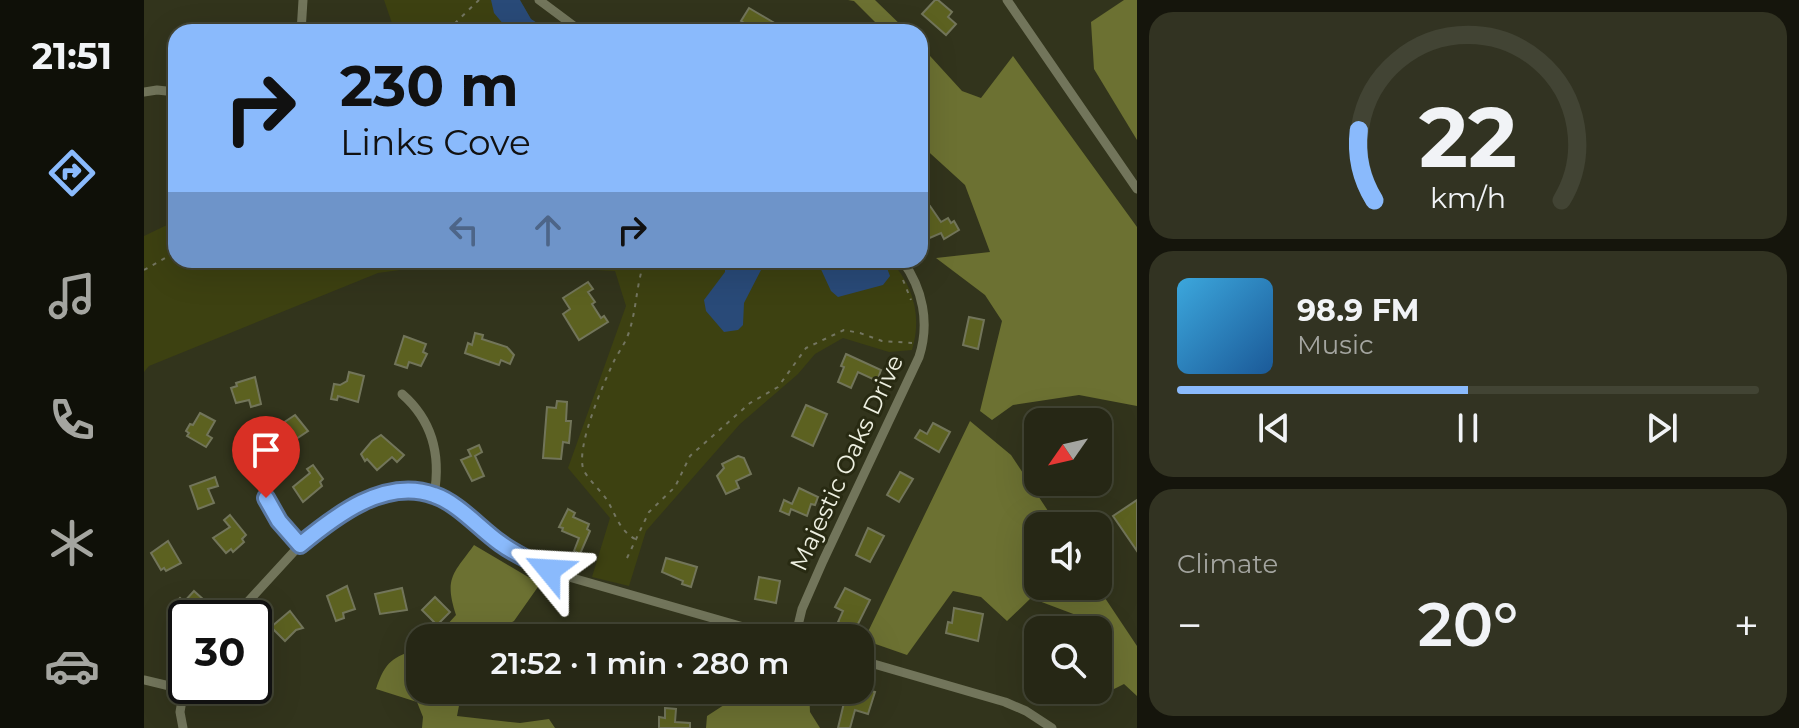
<!DOCTYPE html>
<html lang="en">
<head>
<meta charset="utf-8">
<style>
  :root { --surface:#262715; --page:#323322; --text:#f1f3f6; --muted:#a4a5a0; --line:#424434; --accent:#8abafc }
  body { margin:0; font-family:Montserrat,sans-serif; background:var(--page); color:var(--text); height:100vh; display:flex; flex-direction:column; font-size:30px; white-space:nowrap }
  * { box-sizing:border-box; margin:0 }
  p { font-size:26px; color:var(--muted) }
  .icon { flex:none; width:44px; height:44px; fill:none; stroke:currentColor; stroke-width:2; stroke-linecap:round; stroke-linejoin:round }
  .map { position:relative; flex:1; overflow:hidden }
  .drawer { display:flex; flex-direction:column; gap:12px; padding:12px; background:#15150c; width:662px }
  .drawer>* { flex:none }
  .hud { position:absolute; left:24px; top:24px; width:760px; height:244px; border-radius:24px; box-shadow:0 8px 32px #0002,0 0 0 2px var(--line); background:#8abafc; color:#111; overflow:hidden }
  .needle { width:52px; rotate:236deg }
  .tools { position:absolute; left:880px; top:408px; display:grid; gap:16px }
  .tools a { display:grid; place-items:center; width:88px; height:88px; border-radius:16px; background:var(--surface); box-shadow:0 8px 32px #0002,0 0 0 2px var(--line); font-size:40px }
  .speed { position:absolute; left:24px; top:600px; display:flex; gap:16px; font-size:40px; font-weight:700; text-align:center }
  .speed>* { display:grid; place-content:center; width:104px; height:104px; border-radius:50%; background:var(--surface); box-shadow:0 8px 32px #0002,0 0 0 2px var(--line); line-height:1 }
  .speed .limit { border:4px solid #111; border-radius:12px; background:#fff; color:#111 }
  .pin { position:absolute; display:grid; place-items:center; width:68px; height:68px; color:#fff; margin:-82px -34px; border-radius:50% 50% 50% 0; rotate:-45deg; box-shadow:0 0 8px #0007 }
  .pin .icon { rotate:45deg }
  .me { position:absolute; width:88px; margin:-44px; rotate:297deg; stroke-linejoin:round; filter:drop-shadow(0 0 6px #0008) }
  .turn { display:flex; align-items:center; gap:28px; height:168px; padding:0 40px; font-size:36px }
  .turn .icon { width:104px; height:104px; stroke-width:2.5 }
  .turn b { display:block; font-size:56px; line-height:68px }
  .lanes { display:flex; align-items:center; height:76px; padding:0 40px; background:#0003; justify-content:center; gap:40px; direction:ltr }
  .lanes .off { opacity:.35 }
  .big { font-size:60px; font-weight:600; line-height:1.1 }
  .drawer .tile { flex:1; display:flex; flex-direction:column; justify-content:center; gap:12px; min-width:0; padding:0 28px; border-radius:24px; background:var(--page) }
  .drawer .dial { align-items:center; gap:0 }
  .dial svg { height:208px; overflow:visible; fill:none; stroke:var(--line); stroke-width:7; stroke-linecap:round; text-anchor:middle }
  .dial text { fill:var(--text); stroke:none }
  .song { display:flex; align-items:center; gap:24px }
  .cover { width:96px; height:96px; border-radius:12px; background:linear-gradient(135deg,hsl(200 70% 55%),hsl(210 70% 35%)) }
  .played { height:8px; border-radius:4px; background:linear-gradient(90deg,var(--accent) 50%,var(--line) 50%) }
  .keys { display:flex; justify-content:space-around; direction:ltr }
  .heat { display:flex; justify-content:space-between; align-items:center; font-size:44px; direction:ltr }
  .trip { position:absolute; left:262px; top:624px; width:468px; height:80px; border-radius:24px; background:var(--surface); box-shadow:0 8px 32px #0002,0 0 0 2px var(--line); font-weight:600; line-height:80px; text-align:center }
  main { display:flex; flex:1; min-height:0 }
  .menu { display:flex; flex-direction:column; width:144px; justify-content:space-around; align-items:center; background:#0f1008; color:var(--muted) }
  .menu .icon { width:56px; height:56px }
  .menu .current { color:var(--accent) }
  .menu b { font-size:36px; color:var(--text) }
  .map>svg:first-child { display:block }
  .green { fill:#3d4111 }
  .forest { fill:#6c7132 }
  .water { fill:#294a78 }
  .building { fill:#5c6120; stroke:#72755a; stroke-width:2 }
  .lines { fill:none; stroke-linecap:round; stroke-linejoin:round }
  .path { stroke:#737560; stroke-width:2; stroke-dasharray:4 6; stroke-linecap:butt }
  .street { stroke:#72755b; stroke-width:9 }
  .route-casing { stroke:#5a79a4; stroke-width:20 }
  .route { stroke:#8abafc; stroke-width:14 }
  .labels { text-anchor:middle; stroke-width:6; stroke-linejoin:round; paint-order:stroke }
  .street-label { font-size:24px; fill:#eef0e1; stroke:#282a12 }
</style>
</head>
<body>
<main>
<nav class="menu">
<b>21:51</b>
<svg class="icon current" aria-label="directions" viewBox="0 0 24 24"><path d="M12 3l9 9-9 9-9-9zM9 14v-3h6M13 9l2 2-2 2"/></svg>
<svg class="icon" aria-label="music" viewBox="0 0 24 24"><path d="M9 18V5l10-2v13"/><circle cx="6" cy="18" r="3"/><circle cx="16" cy="16" r="3"/></svg>
<svg class="icon" aria-label="phone" viewBox="0 0 24 24"><path d="M5 4h4l2 5-3 2q2 4 5 5l2-3 5 2v4C11 20 4 13 5 4z"/></svg>
<svg class="icon" aria-label="climate" viewBox="0 0 24 24"><path d="M12 3v18M4 7l16 10M4 17L20 7"/></svg>
<svg class="icon" aria-label="car" viewBox="0 0 24 24"><path d="M5 17H2v-5l4-1 3-4h7l3 4 3 1v5h-3M9 17h6M6 11h13"/><circle cx="7" cy="17" r="2"/><circle cx="17" cy="17" r="2"/></svg>
</nav>
<div class="map">
<svg width="993" height="728" viewBox="0 0 993 728">
  <rect width="100%" height="100%" fill="#32341c"/>
  <g class="green">
    <polygon points="240,0 376,0 387,19 407,32 251,32"/>
    <polygon points="32,211 32,260 328,260 234,273 5,366 0,372 0,236 25,224"/>
    <path d="M374,260H746C770,286 778,317 768,350L745,352L699,338L671,354L654,374L596,424L502,531L485,586L448,577L466,518L424,468L482,306L471,271L433,269Z"/>
  </g>
  <g class="forest">
    <polygon points="704,0 731,0 764,32 736,32 738,29 710,1"/>
    <polygon points="980,0 993,0 993,140 950,69 947,22"/>
    <polygon points="776,45 818,91 837,98 869,56 993,227 993,406 935,395 869,405 848,420 836,411 858,321 841,295 792,258 846,252 821,185 776,144"/>
    <path d="M826,421L867,455L914,526H894V586H953L993,646V696L980,684C948,700 938,707 902,695V690H954V630H930L932,615L887,598L863,621L837,597L809,591L763,655L720,640Z"/>
    <path d="M330,545L396,584L370,621L338,638H291L312,615C300,578 309,574 330,545Z"/>
    <path d="M276,648V690H318L313,716L376,723L405,719L411,728H278L279,717L273,702L232,689C242,660 248,658 276,648Z"/>
    <polygon points="600,690 665,690 666,712 676,728 562,728 563,716 580,705 600,704"/>
  </g>
  <g class="water">
    <polygon points="347,0 376,0 387,19 407,32 366,32 350,13"/>
    <polygon points="581,260 627,260 617,270 600,303 599,325 594,330 580,332 562,311 560,300 581,272"/>
    <polygon points="629,260 732,260 743,268 746,276 739,285 694,297 687,291 675,265"/>
  </g>
  <g class="building">
    <polygon points="791,0 794,0 808,12 804,17 812,24 802,35 778,14"/>
    <polygon points="605,8 634,25 630,32 600,32 604,25 597,21"/>
    <polygon points="786,206 797,222 804,218 807,223 810,221 815,230 800,239 797,233 781,240 776,232 776,212"/>
    <polygon points="444,282 449,289 444,292 451,302 448,304 457,318 460,316 464,322 435,340 419,314 426,309 419,298"/>
    <polygon points="825,317 840,320 834,349 819,345"/>
    <polygon points="331,333 339,335 338,339 363,347 370,355 366,364 357,360 355,365 321,353 324,343 328,345"/>
    <polygon points="260,336 282,344 279,352 283,354 277,366 265,362 263,368 251,364"/>
    <polygon points="702,354 737,370 733,381 714,372 707,388 694,382 700,367 697,366"/>
    <polygon points="205,372 220,376 214,402 194,396 193,400 187,399 190,384 196,385 203,381"/>
    <polygon points="111,377 117,404 107,407 105,400 92,403 87,388 93,386 92,383"/>
    <polygon points="413,401 423,402 422,421 427,421 425,443 419,442 417,459 399,458 403,407 412,408"/>
    <polygon points="662,405 683,414 669,446 648,436"/>
    <polygon points="56,413 71,421 63,435 68,438 62,447 43,436 45,433 42,431 46,424 49,425"/>
    <polygon points="151,415 164,431 143,445 139,438 143,436 136,425"/>
    <polygon points="789,423 806,432 795,452 771,438 776,430 783,434"/>
    <polygon points="237,435 260,455 253,462 248,457 233,470 223,459 221,461 217,454 228,441"/>
    <polygon points="335,445 338,452 331,456 340,476 328,481 317,460 327,456 324,450"/>
    <polygon points="594,456 600,458 607,474 592,481 595,488 582,494 573,476 580,468 578,464"/>
    <polygon points="169,465 179,479 176,482 178,486 159,502 149,487 166,473 163,469"/>
    <polygon points="756,472 769,479 755,502 743,495"/>
    <polygon points="71,477 74,486 64,489 70,503 54,509 46,486"/>
    <polygon points="655,488 674,497 671,505 667,504 663,516 647,509 645,515 636,511 640,500 648,504"/>
    <polygon points="993,500 993,551 969,516"/>
    <polygon points="424,509 431,513 429,517 445,524 443,529 446,531 436,554 430,551 435,538 418,531 419,528 415,527"/>
    <polygon points="86,515 102,535 98,539 100,542 89,552 87,549 82,553 69,538 86,527 80,520"/>
    <polygon points="724,528 740,536 726,562 712,555"/>
    <polygon points="24,541 37,563 22,571 20,568 17,570 7,553"/>
    <polygon points="522,558 553,567 547,587 538,584 539,581 518,572"/>
    <polygon points="615,577 636,581 632,603 611,599"/>
    <polygon points="203,586 211,609 199,613 200,618 192,621 183,596"/>
    <polygon points="258,588 263,610 236,614 231,594"/>
    <polygon points="701,588 726,600 711,630 694,622 699,611 691,607"/>
    <polygon points="50,591 61,601 52,614 56,618 42,618 42,625 38,630 29,621 34,615 27,608 36,598 40,602"/>
    <polygon points="291,597 306,612 293,625 278,610"/>
    <polygon points="810,608 839,614 834,641 802,633 804,622 808,623"/>
    <polygon points="146,611 159,628 152,630 141,641 127,627"/>
    <polygon points="121,677 123,691 83,700 81,686 110,686 110,678"/>
    <polygon points="716,688 731,692 724,714 711,710 706,728 694,728 703,690 716,690"/>
    <polygon points="521,708 532,709 531,722 546,723 546,728 515,728 515,717 521,718"/>
  </g>
  <g class="lines">
    <g class="path">
      <polyline points="306,32 308,26 335,0"/>
      <polyline points="744,260 752,268"/>
      <polyline points="0,270 32,252"/>
      <polyline points="759,280 767,300"/>
      <path d="M491,539C475,530 472,515 463,500C456,490 446,481 440,471C430,449 461,380 471,359C476,350 482,342 485,332C493,308 492,284 501,260"/>
      <polyline points="483,558 505,512 531,487 546,456 606,403 634,387 662,348 700,330 716,333 738,341 768,343"/>
    </g>
    <g class="street">
      <polyline points="395,0 438,32"/>
      <polyline points="863,0 993,189"/>
      <polyline points="157,32 159,0"/>
      <polyline points="0,92 13,90 32,92"/>
      <path d="M258,394C289,421 297,456 290,495"/>
      <path d="M106,450C114,487 130,517 156,545"/>
      <polyline points="89,618 156,545 189,519 238,494 270,492 290,495 357,544 411,573 638,638"/>
      <path d="M651,638L658,609L679,561L775,357C786,323 779,289 758,260"/>
      <polyline points="716,660 861,702 882,711 908,728"/>
      <polyline points="0,680 38,689"/>
      <polyline points="39,728 36,712 42,677"/>
    </g>
  </g>
  <g class="lines">
    <g class="route-casing">
      <path id="route" d="M122,498L135,521L156,545C191,516 241,477 290,495C314,503 335,528 356,543C371,554 388,562 405,570"/>
    </g>
    <use href="#route" class="route"/>
  </g>
  <g class="labels">
    <g class="street-label">
      <text transform="translate(703 463) rotate(-65)" y="8">Majestic Oaks Drive</text>
    </g>
  </g>
</svg>
<div class="tools">
<a><svg class="needle" viewBox="-14 -14 28 28"><path d="M0-13l5 13h-10z" fill="#e53935"/><path d="M0 13l5-13h-10z" fill="#a4a5a0"/></svg></a>
<a><svg class="icon" aria-label="sound" viewBox="0 0 24 24"><path d="M4 9h4l5-4v14l-5-4H4zM17 9q2 3 0 6"/></svg></a>
<a><svg class="icon" aria-label="search" viewBox="0 0 24 24"><circle cx="10" cy="10" r="6"/><path d="M15 15l6 6"/></svg></a>
</div>
<div class="speed"><div class="limit">30</div></div>
<div class="pin" style="left:122px;top:498px;background:#d93025"><svg class="icon" aria-label="arrive" viewBox="0 0 24 24"><path d="M6 21V4h12l-3 4 3 4H6"/></svg></div>
<svg class="me" style="left:405px;top:570px" viewBox="-20 -20 40 40"><path d="M0-17L14 15 0 8-14 15z" fill="#8abafc" stroke="#fff" stroke-width="4"/></svg>
<div class="trip">21:52 · 1 min · 280 m</div>
<div class="hud">
<div class="turn"><svg class="icon" aria-label="right" viewBox="0 0 24 24"><path d="M7 20v-9h11M14 6l5 5-5 5"/></svg><div><b>230 m</b>Links Cove</div></div>
<div class="lanes"><svg class="icon off" aria-label="left" viewBox="0 0 24 24"><path d="M17 20v-9H6M10 6l-5 5 5 5"/></svg><svg class="icon off" aria-label="ahead" viewBox="0 0 24 24"><path d="M12 20V5M6 11l6-6 6 6"/></svg><svg class="icon" aria-label="right" viewBox="0 0 24 24"><path d="M7 20v-9h11M14 6l5 5-5 5"/></svg></div>
</div>
</div>
<section class="drawer">
<div class="tile dial"><svg viewBox="0 0 100 80">
<path d="M14 69A42 42 0 1 1 86 69"/>
<path d="M14 69A42 42 0 0 1 8 42" stroke="#8abafc"/>
<text x="50" y="56" font-size="32" font-weight="700">22</text>
<text x="50" y="72" font-size="11">km/h</text>
</svg></div>
<div class="tile">
<div class="song"><i class="cover"></i><div><b>98.9 FM</b><p>Music</p></div></div>
<div class="played"></div>
<div class="keys"><svg class="icon" aria-label="previous" viewBox="0 0 24 24"><path d="M18 5L8 12l10 7zM5 5v14"/></svg><svg class="icon" aria-label="pause" viewBox="0 0 24 24"><path d="M8 5v14M16 5v14"/></svg><svg class="icon" aria-label="next" viewBox="0 0 24 24"><path d="M6 5l10 7-10 7zM19 5v14"/></svg></div>
</div>
<div class="tile"><p>Climate</p>
<div class="heat"><a>−</a><b class="big">20°</b><a>+</a></div>
</div>
</section>
</main>
</body>
</html>
